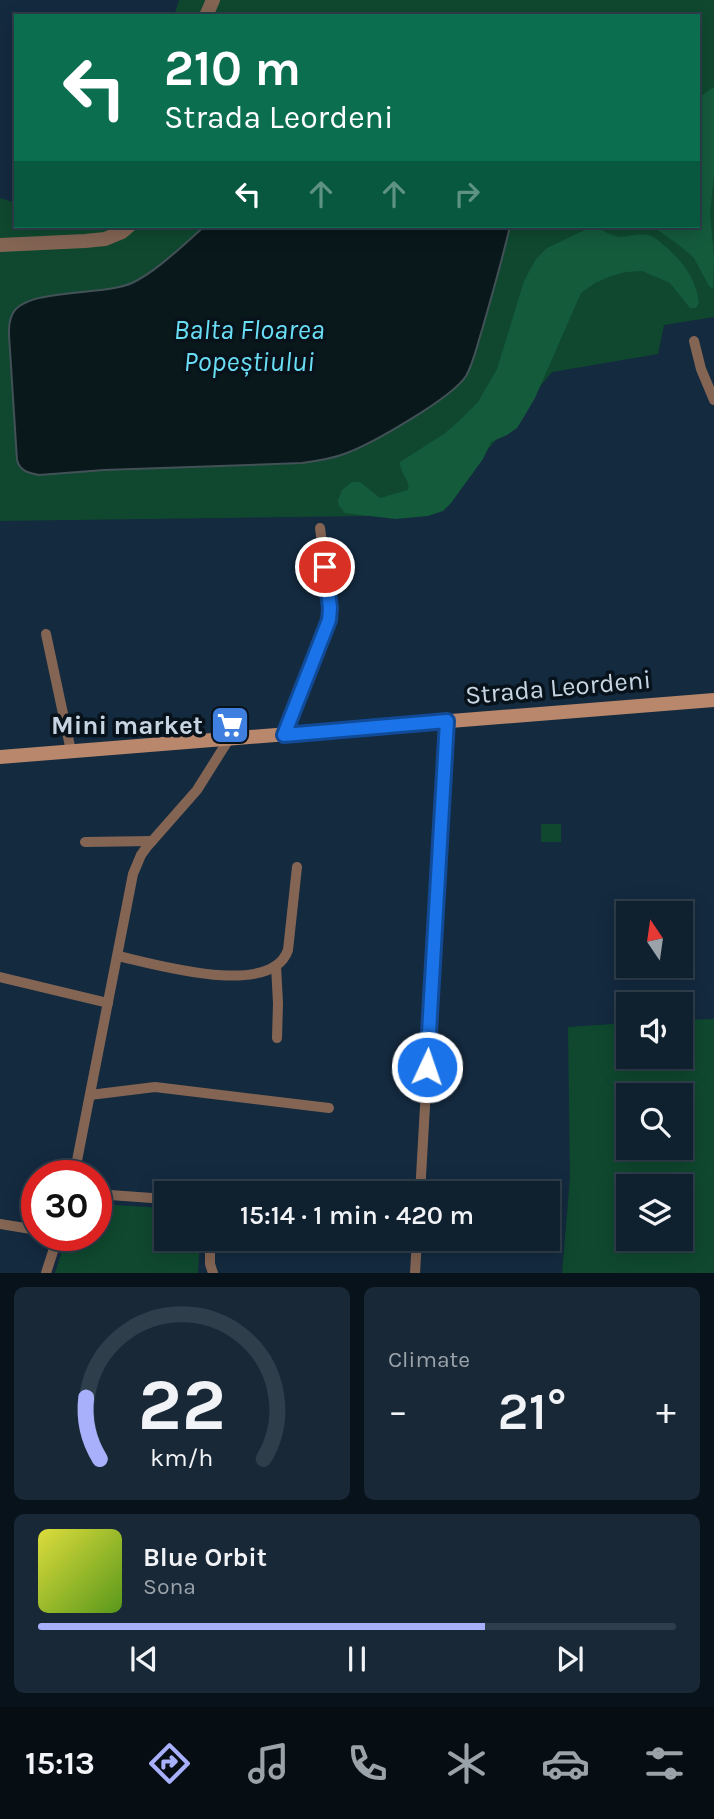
<!DOCTYPE html>
<html lang="en">
<head>
<meta charset="utf-8">
<style>
  :root { --surface:#0f202f; --page:#182837; --text:#f1f3f6; --muted:#9ba3aa; --line:#2f3e4b; --accent:#a8b0fc }
  body { margin:0; font-family:Karla,sans-serif; background:var(--page); color:var(--text); height:100vh; display:flex; flex-direction:column; font-size:26px; white-space:nowrap }
  * { box-sizing:border-box; margin:0 }
  p { font-size:23px; color:var(--muted) }
  .icon { flex:none; width:38px; height:38px; fill:none; stroke:currentColor; stroke-width:2; stroke-linecap:round; stroke-linejoin:round }
  .map { position:relative; height:1273px; overflow:hidden }
  .drawer { display:flex; flex-direction:column; gap:14px; padding:14px; background:#08121a; flex:1 }
  .drawer>* { flex:none }
  .guide { position:absolute; left:14px; top:14px; width:686px; height:214px; border-radius:0px; box-shadow:0 4px 18px #0003,0 0 0 2px var(--line); background:#0b6e4f; color:#fff; overflow:hidden }
  .needle { width:46px; rotate:347deg }
  .buttons { position:absolute; left:616px; top:901px; display:grid; gap:14px }
  .buttons a { display:grid; place-items:center; width:77px; height:77px; border-radius:0px; background:var(--surface); box-shadow:0 4px 18px #0003,0 0 0 2px var(--line); font-size:35px }
  .speed { position:absolute; left:21px; top:1160px; display:flex; gap:14px; font-size:35px; font-weight:700; text-align:center }
  .speed>* { display:grid; place-content:center; width:91px; height:91px; border-radius:50%; background:var(--surface); box-shadow:0 4px 18px #0003,0 0 0 2px var(--line); line-height:1 }
  .speed .limit { border:10px solid #d22; background:#fff; color:#111 }
  .pin { position:absolute; display:grid; place-items:center; width:60px; height:60px; color:#fff; margin:-30px; border:4px solid #fff; border-radius:50%; box-shadow:0 2px 7px #0007 }
  .me { position:absolute; width:77px; margin:-38px; rotate:3deg; stroke-linejoin:round; filter:drop-shadow(0 0 5px #0008) }
  .turn { display:flex; align-items:center; gap:24px; height:147px; padding:0 35px; font-size:32px }
  .turn .icon { width:91px; height:91px; stroke-width:2.5 }
  .turn b { display:block; font-size:49px; line-height:60px }
  .lanes { display:flex; align-items:center; height:66px; padding:0 35px; background:#0003; justify-content:center; gap:35px; direction:ltr }
  .lanes .off { opacity:.35 }
  .big { font-size:52px; font-weight:600; line-height:1.1 }
  .drawer .tile { flex:1; display:flex; flex-direction:column; justify-content:center; gap:10px; min-width:0; padding:0 24px; border-radius:10px; background:var(--page) }
  .drawer .dial { align-items:center; gap:0 }
  .dial svg { height:182px; overflow:visible; fill:none; stroke:var(--line); stroke-width:7; stroke-linecap:round; text-anchor:middle }
  .dial text { fill:var(--text); stroke:none }
  .song { display:flex; align-items:center; gap:21px }
  .cover { width:84px; height:84px; border-radius:10px; background:linear-gradient(135deg,hsl(60 70% 55%),hsl(90 70% 35%)) }
  .played { height:7px; border-radius:4px; background:linear-gradient(90deg,var(--accent) 70%,var(--line) 70%) }
  .keys { display:flex; justify-content:space-around; direction:ltr }
  .heat { display:flex; justify-content:space-between; align-items:center; font-size:38px; direction:ltr }
  .drawer .tiles { flex:1; display:grid; gap:14px; grid-template-columns:1fr 1fr }
  .tile:last-child { grid-column:span 2 }
  .trip { position:absolute; left:154px; top:1181px; width:406px; height:70px; border-radius:0px; background:var(--surface); box-shadow:0 4px 18px #0003,0 0 0 2px var(--line); font-weight:600; line-height:70px; text-align:center }
  .tabs { display:flex; height:112px; justify-content:space-around; align-items:center; background:#060d13; color:var(--muted) }
  .tabs .icon { width:49px; height:49px }
  .tabs .selected { color:var(--accent) }
  .tabs b { font-size:32px; color:var(--text) }
  .map>svg:first-child { display:block }
  .green { fill:#0f482f; fill-rule:evenodd }
  .forest { fill:#145b3c }
  .water { fill:#09181b; stroke:#425157; stroke-width:2 }
  .lines { fill:none; stroke-linecap:round; stroke-linejoin:round }
  .minor { stroke:#846554; stroke-width:10 }
  .tertiary { stroke:#846554; stroke-width:14 }
  .secondary { stroke:#b9876b; stroke-width:14 }
  .route-casing { stroke:#114b97; stroke-width:18 }
  .route { stroke:#1a73e8; stroke-width:12 }
  .labels { text-anchor:middle; stroke-width:7; stroke-linejoin:round; paint-order:stroke }
  .street-label { font-size:26px; fill:#c7d5e2; stroke:#08121b }
  .poi-label { font-size:26px; font-weight:bold; fill:#c7d5e2; stroke:#08121b; text-anchor:end }
  .water-label { font-size:28px; font-style:italic; fill:#69def5; stroke:#08121b }
</style>
</head>
<body>
<div class="map">
<svg width="714" height="1273" viewBox="0 0 714 1273">
  <rect width="100%" height="100%" fill="#142a3f"/>
  <g class="green">
    <polygon points="179,0 714,0 714,317 664,325 658,354 552,372 456,488 401,511 368,516 0,521 0,198 16,203 16,226 698,226 698,16 174,16"/>
    <rect x="541" y="824" width="20" height="18"/>
    <path d="M714,1019V1273H562L570,1178L568,1027L628,1023V1057H681V1020ZM628,1096H681V1148H628ZM681,1186V1239H628V1186Z"/>
    <polygon points="96,1204 166,1208 166,1239 200,1239 198,1273 55,1273 67,1236 96,1236"/>
  </g>
  <g class="forest">
    <polygon points="714,87 714,176 710,213 714,258 713,289 709,286 694,258 679,245 652,226 698,226 698,98"/>
    <path d="M589,228C604,228 609,236 620,237C631,237 641,231 653,237C658,239 662,244 666,247C684,263 696,279 699,303L696,308H690L670,283L642,271L626,272L611,276L595,283L581,293L535,398L525,415L517,428L507,435L491,442L483,459L451,503L443,511L428,516L395,519L345,513L339,506L338,500L342,490L352,482H360L380,498L408,490C411,480 399,473 400,462L444,434L459,421L478,402L497,369L524,281L536,259L547,248Z"/>
  </g>
  <path class="water" d="M205,226H510C502,261 492,295 482,330C477,345 474,362 466,376C452,398 370,445 344,454C331,459 317,461 302,463L104,470L39,475C28,473 20,471 17,460L9,335C9,327 9,320 13,313C27,288 103,296 132,283C156,272 184,244 205,226Z"/>
  <g class="lines">
    <g class="minor">
      <polyline points="694,341 701,369 714,400"/>
      <polyline points="46,634 71,751"/>
      <polyline points="284,735 329,620 329,596 320,528"/>
      <polyline points="85,842 152,841"/>
      <path d="M118,956C154,964 271,999 288,950L297,867"/>
      <polyline points="276,966 278,1003 277,1038"/>
      <polyline points="0,977 108,1003"/>
      <polyline points="90,1095 155,1087 329,1108"/>
      <polyline points="74,1176 133,874 141,855 146,848 197,790 229,739"/>
      <polyline points="96,1194 166,1199"/>
      <polyline points="420,1194 447,721"/>
      <polyline points="0,1224 37,1230"/>
      <polyline points="210,1239 210,1264 213,1273"/>
      <polyline points="46,1273 58,1236"/>
      <polyline points="415,1273 417,1239"/>
    </g>
    <g class="tertiary">
      <polyline points="206,16 213,0"/>
      <polyline points="0,245 85,241 105,239 122,232 129,226"/>
    </g>
    <polyline class="secondary" points="0,757 714,700"/>
  </g>
  <g class="lines">
    <g class="route-casing">
      <polyline id="route" points="325,567 330,608 329,620 284,735 447,721 427,1067"/>
    </g>
    <use href="#route" class="route"/>
  </g>
  <defs>
    <g id="supermarket-square" transform="scale(2.0125)"><rect x="-9" y="-9" width="18" height="18" rx="4" fill="#3f7fe0" stroke="#08121b"/><path d="M-6-5.5h2.5l.6 2H6L4.5 2H-2.5L-4.4-4H-6ZM-1.5 3.2a1.3 1.3 0 1 0 .1 0ZM3 3.2a1.3 1.3 0 1 0 .1 0Z" fill="#fff"/></g>
  </defs>
  <g fill-rule="evenodd">
    <use href="#supermarket-square" x="230" y="725"/>
  </g>
  <g class="labels">
    <g class="street-label">
      <text transform="translate(558 687) rotate(-5)" y="9">Strada Leordeni</text>
    </g>
    <g class="poi-label">
      <text x="203" y="734">Mini market</text>
    </g>
    <g class="water-label">
      <text x="249" y="339">Balta Floarea<tspan x="249" dy="32">Popeștiului</tspan></text>
    </g>
  </g>
</svg>
<div class="buttons">
<a><svg class="needle" viewBox="-14 -14 28 28"><path d="M0-13l5 13h-10z" fill="#e53935"/><path d="M0 13l5-13h-10z" fill="#9ba3aa"/></svg></a>
<a><svg class="icon" aria-label="sound" viewBox="0 0 24 24"><path d="M4 9h4l5-4v14l-5-4H4zM17 9q2 3 0 6"/></svg></a>
<a><svg class="icon" aria-label="search" viewBox="0 0 24 24"><circle cx="10" cy="10" r="6"/><path d="M15 15l6 6"/></svg></a>
<a><svg class="icon" aria-label="layers" viewBox="0 0 24 24"><path d="M12 4l9 5-9 5-9-5zM3 14l9 5 9-5"/></svg></a>
</div>
<div class="speed"><div class="limit">30</div></div>
<div class="pin" style="left:325px;top:567px;background:#d93025"><svg class="icon" aria-label="arrive" viewBox="0 0 24 24"><path d="M6 21V4h12l-3 4 3 4H6"/></svg></div>
<svg class="me" style="left:427px;top:1067px" viewBox="-20 -20 40 40"><circle r="17" fill="#1a73e8" stroke="#fff" stroke-width="3"/><path d="M0-11L8 9 0 5-8 9z" fill="#fff"/></svg>
<div class="trip">15:14 · 1 min · 420 m</div>
<div class="guide">
<div class="turn"><svg class="icon" aria-label="left" viewBox="0 0 24 24"><path d="M17 20v-9H6M10 6l-5 5 5 5"/></svg><div><b>210 m</b>Strada Leordeni</div></div>
<div class="lanes"><svg class="icon" aria-label="left" viewBox="0 0 24 24"><path d="M17 20v-9H6M10 6l-5 5 5 5"/></svg><svg class="icon off" aria-label="ahead" viewBox="0 0 24 24"><path d="M12 20V5M6 11l6-6 6 6"/></svg><svg class="icon off" aria-label="ahead" viewBox="0 0 24 24"><path d="M12 20V5M6 11l6-6 6 6"/></svg><svg class="icon off" aria-label="right" viewBox="0 0 24 24"><path d="M7 20v-9h11M14 6l5 5-5 5"/></svg></div>
</div>
</div>
<section class="drawer">
<div class="tiles">
<div class="tile dial"><svg viewBox="0 0 100 80">
<path d="M14 69A42 42 0 1 1 86 69"/>
<path d="M14 69A42 42 0 0 1 8 42" stroke="#a8b0fc"/>
<text x="50" y="56" font-size="32" font-weight="700">22</text>
<text x="50" y="72" font-size="11">km/h</text>
</svg></div>
<div class="tile"><p>Climate</p>
<div class="heat"><a>−</a><b class="big">21°</b><a>+</a></div>
</div>
<div class="tile">
<div class="song"><i class="cover"></i><div><b>Blue Orbit</b><p>Sona</p></div></div>
<div class="played"></div>
<div class="keys"><svg class="icon" aria-label="previous" viewBox="0 0 24 24"><path d="M18 5L8 12l10 7zM5 5v14"/></svg><svg class="icon" aria-label="pause" viewBox="0 0 24 24"><path d="M8 5v14M16 5v14"/></svg><svg class="icon" aria-label="next" viewBox="0 0 24 24"><path d="M6 5l10 7-10 7zM19 5v14"/></svg></div>
</div>
</div>
</section>
<nav class="tabs">
<b>15:13</b>
<svg class="icon selected" aria-label="directions" viewBox="0 0 24 24"><path d="M12 3l9 9-9 9-9-9zM9 14v-3h6M13 9l2 2-2 2"/></svg>
<svg class="icon" aria-label="music" viewBox="0 0 24 24"><path d="M9 18V5l10-2v13"/><circle cx="6" cy="18" r="3"/><circle cx="16" cy="16" r="3"/></svg>
<svg class="icon" aria-label="phone" viewBox="0 0 24 24"><path d="M5 4h4l2 5-3 2q2 4 5 5l2-3 5 2v4C11 20 4 13 5 4z"/></svg>
<svg class="icon" aria-label="climate" viewBox="0 0 24 24"><path d="M12 3v18M4 7l16 10M4 17L20 7"/></svg>
<svg class="icon" aria-label="car" viewBox="0 0 24 24"><path d="M5 17H2v-5l4-1 3-4h7l3 4 3 1v5h-3M9 17h6M6 11h13"/><circle cx="7" cy="17" r="2"/><circle cx="17" cy="17" r="2"/></svg>
<svg class="icon" aria-label="filters" viewBox="0 0 24 24"><path d="M4 7h16M4 17h16"/><circle cx="9" cy="7" r="2"/><circle cx="15" cy="17" r="2"/></svg>
</nav>
</body>
</html>
